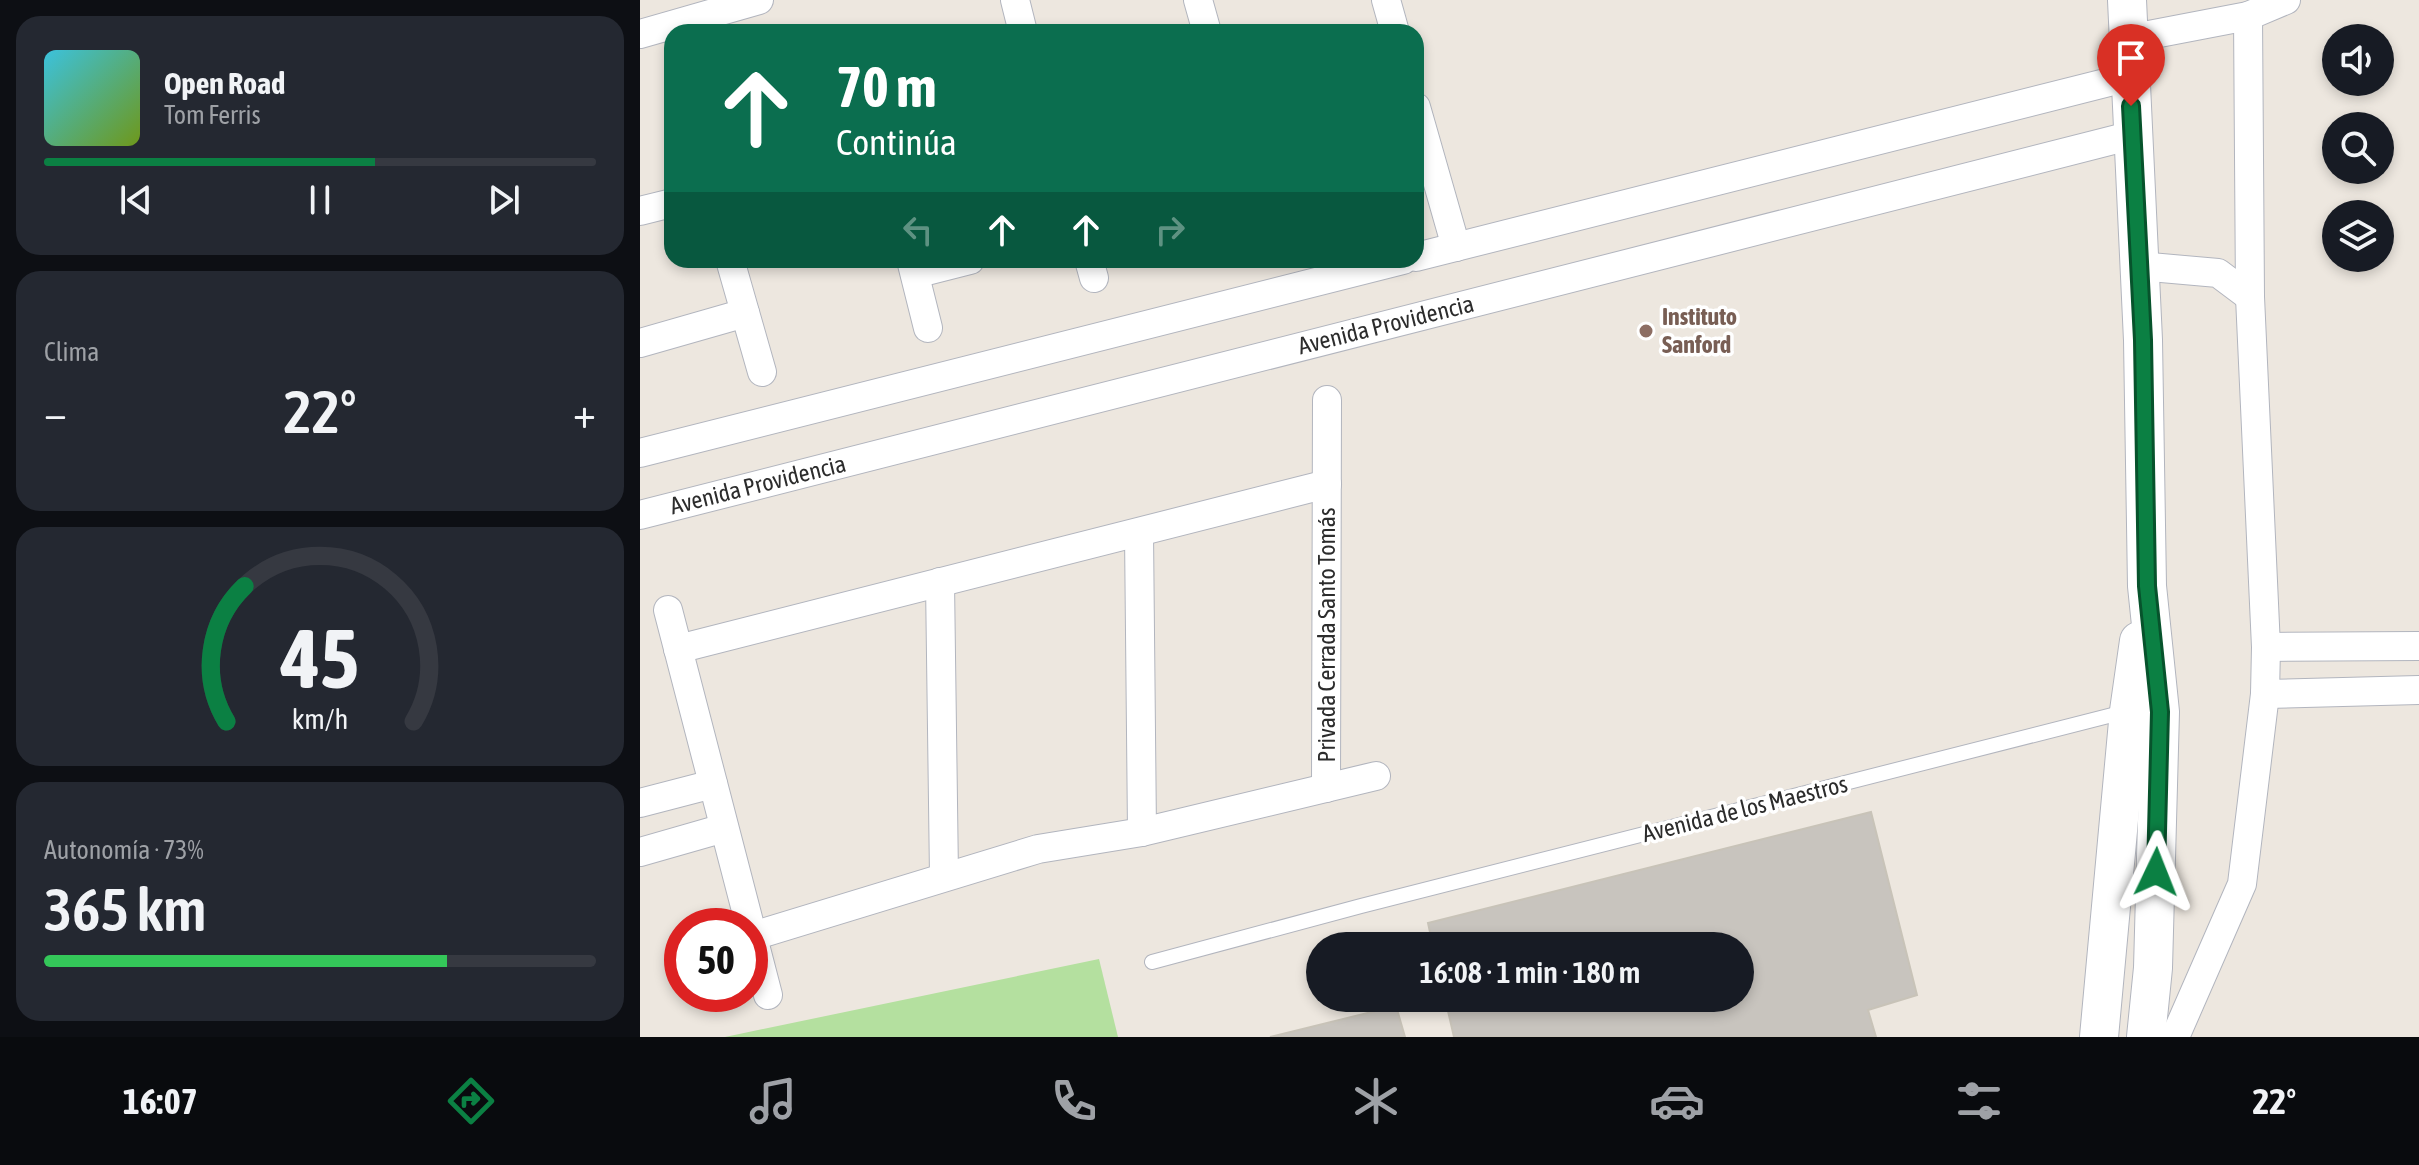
<!DOCTYPE html>
<html lang="es">
<head>
<meta charset="utf-8">
<style>
  :root { --surface:#171b24; --page:#242831; --text:#f1f3f6; --muted:#9ea1a6; --line:#363941; --accent:#0b8043 }
  body { margin:0; font-family:"Asap Condensed",sans-serif; background:var(--page); color:var(--text); height:100vh; display:flex; flex-direction:column; font-size:30px; white-space:nowrap }
  * { box-sizing:border-box; margin:0 }
  p { font-size:26px; color:var(--muted) }
  .icon { flex:none; width:44px; height:44px; fill:none; stroke:currentColor; stroke-width:2; stroke-linecap:round; stroke-linejoin:round }
  .map { position:relative; flex:1; overflow:hidden }
  .drawer { display:flex; flex-direction:column; gap:16px; padding:16px; background:#0d0f14; width:640px }
  .drawer>* { flex:none }
  .banner { position:absolute; left:24px; top:24px; width:760px; height:244px; border-radius:24px; box-shadow:0 4px 12px #0003; background:#0b6e4f; color:#fff; overflow:hidden }
  .controls { position:absolute; left:1682px; top:24px; display:grid; gap:16px }
  .controls a { display:grid; place-items:center; width:72px; height:72px; border-radius:50%; background:var(--surface); box-shadow:0 4px 12px #0003; font-size:40px }
  .speed { position:absolute; left:24px; top:908px; display:flex; gap:16px; font-size:40px; font-weight:700; text-align:center }
  .speed>* { display:grid; place-content:center; width:104px; height:104px; border-radius:50%; background:var(--surface); box-shadow:0 4px 12px #0003; line-height:1 }
  .speed .limit { border:12px solid #d22; background:#fff; color:#111 }
  .pin { position:absolute; display:grid; place-items:center; width:68px; height:68px; color:#fff; margin:-82px -34px; border-radius:50% 50% 50% 0; rotate:-45deg; box-shadow:0 0 8px #0007 }
  .pin .icon { rotate:45deg }
  .me { position:absolute; width:88px; margin:-44px; rotate:2deg; stroke-linejoin:round; filter:drop-shadow(0 0 6px #0008) }
  .turn { display:flex; align-items:center; gap:28px; height:168px; padding:0 40px; font-size:36px }
  .turn .icon { width:104px; height:104px; stroke-width:2.5 }
  .turn b { display:block; font-size:56px; line-height:68px }
  .lanes { display:flex; align-items:center; height:76px; padding:0 40px; background:#0003; justify-content:center; gap:40px; direction:ltr }
  .lanes .off { opacity:.35 }
  .big { font-size:60px; font-weight:600; line-height:1.1 }
  .drawer .widget { flex:1; display:flex; flex-direction:column; justify-content:center; gap:12px; min-width:0; padding:0 28px; border-radius:24px; background:var(--page) }
  .drawer .dial { align-items:center; gap:0 }
  .dial svg { height:208px; overflow:visible; fill:none; stroke:var(--line); stroke-width:7; stroke-linecap:round; text-anchor:middle }
  .dial text { fill:var(--text); stroke:none }
  .song { display:flex; align-items:center; gap:24px }
  .cover { width:96px; height:96px; border-radius:12px; background:linear-gradient(135deg,hsl(190 70% 55%),hsl(80 70% 35%)) }
  .played { height:8px; border-radius:4px; background:linear-gradient(90deg,var(--accent) 60%,var(--line) 60%) }
  .keys { display:flex; justify-content:space-around; direction:ltr }
  .heat { display:flex; justify-content:space-between; align-items:center; font-size:44px; direction:ltr }
  .charge { height:12px; border-radius:6px; background:linear-gradient(90deg,#34c759 73%,var(--line) 0) }
  .trip { position:absolute; left:666px; top:932px; width:448px; height:80px; border-radius:40px; background:var(--surface); box-shadow:0 4px 12px #0003; font-weight:600; line-height:80px; text-align:center }
  .tabs { display:flex; height:128px; justify-content:space-around; align-items:center; background:#090b0e; color:var(--muted) }
  .tabs .icon { width:56px; height:56px }
  .tabs .selected { color:var(--accent) }
  .tabs b { font-size:36px; color:var(--text) }
  main { display:flex; flex:1; min-height:0 }
  .map>svg:first-child { display:block }
  .green { fill:#b4e09f }
  .building { fill:#c8c4be; stroke:#c8c3b8; stroke-width:2 }
  .lines { fill:none; stroke-linecap:round; stroke-linejoin:round }
  .lane-casing { stroke:#b2b5be; stroke-width:16 }
  .street-casing { stroke:#b2b5be; stroke-width:30 }
  .secondary-casing { stroke:#b2b5be; stroke-width:40 }
  .lane { stroke:#fff; stroke-width:14 }
  .street { stroke:#fff; stroke-width:28 }
  .secondary { stroke:#fff; stroke-width:38 }
  .route-casing { stroke:#07532c; stroke-width:20 }
  .route { stroke:#0b8043; stroke-width:14 }
  .education-dot { fill:#8d6e63; stroke:#fff; stroke-width:3 }
  .labels { text-anchor:middle; stroke-width:7; stroke-linejoin:round; paint-order:stroke }
  .education-label { font-size:24px; font-weight:bold; fill:#785e54; stroke:#fff; text-anchor:start }
  .street-label { font-size:24px; fill:#2c2c2c; stroke:#fff }
</style>
</head>
<body>
<main>
<section class="drawer">
<div class="widget">
<div class="song"><i class="cover"></i><div><b>Open Road</b><p>Tom Ferris</p></div></div>
<div class="played"></div>
<div class="keys"><svg class="icon" aria-label="previous" viewBox="0 0 24 24"><path d="M18 5L8 12l10 7zM5 5v14"/></svg><svg class="icon" aria-label="pause" viewBox="0 0 24 24"><path d="M8 5v14M16 5v14"/></svg><svg class="icon" aria-label="next" viewBox="0 0 24 24"><path d="M6 5l10 7-10 7zM19 5v14"/></svg></div>
</div>
<div class="widget"><p>Clima</p>
<div class="heat"><a>−</a><b class="big">22°</b><a>+</a></div>
</div>
<div class="widget dial"><svg viewBox="0 0 100 80">
<path d="M14 69A42 42 0 1 1 86 69"/>
<path d="M14 69A42 42 0 0 1 21 17" stroke="#0b8043"/>
<text x="50" y="56" font-size="32" font-weight="700">45</text>
<text x="50" y="72" font-size="11">km/h</text>
</svg></div>
<div class="widget"><p>Autonomía · 73%</p><b class="big">365 km</b><div class="charge"></div></div>
</section>
<div class="map">
<svg width="1779" height="1037" viewBox="0 0 1779 1037">
  <rect width="100%" height="100%" fill="#ede7df"/>
  <polygon class="green" points="459,959 478,1037 85,1037"/>
  <g class="building">
    <polygon points="1231,812 1277,995 1228,1010 1236,1037 814,1037 805,998 1100,998 1100,946 793,946 788,923"/>
    <polygon points="756,1006 765,1037 630,1037"/>
  </g>
  <g class="lines">
    <g class="lane-casing">
      <polyline id="lane" points="512,962 721,906 1488,711"/>
    </g>
    <g class="street-casing">
      <g id="street">
        <polyline points="375,0 383,32"/>
        <polyline points="558,0 567,32"/>
        <polyline points="746,0 755,32"/>
        <polyline points="0,34 119,0"/>
        <polyline points="1488,39 1608,16 1646,0"/>
        <polyline points="776,107 816,247"/>
        <polyline points="0,211 32,203"/>
        <polyline points="776,257 1489,77"/>
        <polyline points="90,260 122,372"/>
        <polyline points="271,260 288,328"/>
        <polyline points="449,260 454,278"/>
        <polyline points="1499,266 1578,273 1610,297"/>
        <polyline points="275,274 330,260"/>
        <polyline points="0,343 105,313"/>
        <polyline points="0,453 763,260"/>
        <polyline points="0,515 1493,135"/>
        <polyline points="499,533 502,832"/>
        <polyline points="300,582 304,876"/>
        <polyline points="28,610 128,995"/>
        <polyline points="1626,647 1779,646"/>
        <polyline points="38,649 687,484"/>
        <polyline points="1625,694 1779,690"/>
        <polyline points="686,788 687,400"/>
        <polyline points="0,803 73,784"/>
        <polyline points="0,852 84,828"/>
        <polyline points="113,936 398,849 502,832 736,776"/>
        <polyline points="1535,1037 1602,884 1625,694 1626,647 1610,297 1608,16"/>
      </g>
    </g>
    <g class="secondary-casing">
      <g id="secondary">
        <polyline points="1487,0 1503,340 1507,586 1520,712 1513,968 1506,1037"/>
        <polyline points="1459,1037 1489,711 1499,641"/>
      </g>
    </g>
    <use href="#lane" class="lane"/>
    <use href="#street" class="street"/>
    <use href="#secondary" class="secondary"/>
  </g>
  <g class="lines">
    <g class="route-casing">
      <polyline id="route" points="1491,106 1503,340 1507,586 1520,712 1516,872"/>
    </g>
    <use href="#route" class="route"/>
  </g>
  <circle class="education-dot" cx="1006" cy="331" r="8"/>
  <g class="labels">
    <g class="education-label">
      <text x="1022" y="325">Instituto<tspan x="1022" dy="28">Sanford</tspan></text>
    </g>
    <g class="street-label">
      <text transform="translate(746 325) rotate(-14)" y="8">Avenida Providencia</text>
      <text transform="translate(118 485) rotate(-14)" y="8">Avenida Providencia</text>
      <text transform="translate(687 635) rotate(-90)" y="8">Privada Cerrada Santo Tomás</text>
      <text transform="translate(1105 809) rotate(-14)" y="8">Avenida de los Maestros</text>
    </g>
  </g>
</svg>
<div class="controls">
<a><svg class="icon" aria-label="sound" viewBox="0 0 24 24"><path d="M4 9h4l5-4v14l-5-4H4zM17 9q2 3 0 6"/></svg></a>
<a><svg class="icon" aria-label="search" viewBox="0 0 24 24"><circle cx="10" cy="10" r="6"/><path d="M15 15l6 6"/></svg></a>
<a><svg class="icon" aria-label="layers" viewBox="0 0 24 24"><path d="M12 4l9 5-9 5-9-5zM3 14l9 5 9-5"/></svg></a>
</div>
<div class="speed"><div class="limit">50</div></div>
<div class="pin" style="left:1491px;top:106px;background:#d93025"><svg class="icon" aria-label="arrive" viewBox="0 0 24 24"><path d="M6 21V4h12l-3 4 3 4H6"/></svg></div>
<svg class="me" style="left:1516px;top:872px" viewBox="-20 -20 40 40"><path d="M0-17L14 15 0 8-14 15z" fill="#0b8043" stroke="#fff" stroke-width="4"/></svg>
<div class="trip">16:08 · 1 min · 180 m</div>
<div class="banner">
<div class="turn"><svg class="icon" aria-label="ahead" viewBox="0 0 24 24"><path d="M12 20V5M6 11l6-6 6 6"/></svg><div><b>70 m</b>Continúa</div></div>
<div class="lanes"><svg class="icon off" aria-label="left" viewBox="0 0 24 24"><path d="M17 20v-9H6M10 6l-5 5 5 5"/></svg><svg class="icon" aria-label="ahead" viewBox="0 0 24 24"><path d="M12 20V5M6 11l6-6 6 6"/></svg><svg class="icon" aria-label="ahead" viewBox="0 0 24 24"><path d="M12 20V5M6 11l6-6 6 6"/></svg><svg class="icon off" aria-label="right" viewBox="0 0 24 24"><path d="M7 20v-9h11M14 6l5 5-5 5"/></svg></div>
</div>
</div>
</main>
<nav class="tabs">
<b>16:07</b>
<svg class="icon selected" aria-label="directions" viewBox="0 0 24 24"><path d="M12 3l9 9-9 9-9-9zM9 14v-3h6M13 9l2 2-2 2"/></svg>
<svg class="icon" aria-label="music" viewBox="0 0 24 24"><path d="M9 18V5l10-2v13"/><circle cx="6" cy="18" r="3"/><circle cx="16" cy="16" r="3"/></svg>
<svg class="icon" aria-label="phone" viewBox="0 0 24 24"><path d="M5 4h4l2 5-3 2q2 4 5 5l2-3 5 2v4C11 20 4 13 5 4z"/></svg>
<svg class="icon" aria-label="climate" viewBox="0 0 24 24"><path d="M12 3v18M4 7l16 10M4 17L20 7"/></svg>
<svg class="icon" aria-label="car" viewBox="0 0 24 24"><path d="M5 17H2v-5l4-1 3-4h7l3 4 3 1v5h-3M9 17h6M6 11h13"/><circle cx="7" cy="17" r="2"/><circle cx="17" cy="17" r="2"/></svg>
<svg class="icon" aria-label="filters" viewBox="0 0 24 24"><path d="M4 7h16M4 17h16"/><circle cx="9" cy="7" r="2"/><circle cx="15" cy="17" r="2"/></svg>
<b>22°</b>
</nav>
</body>
</html>
